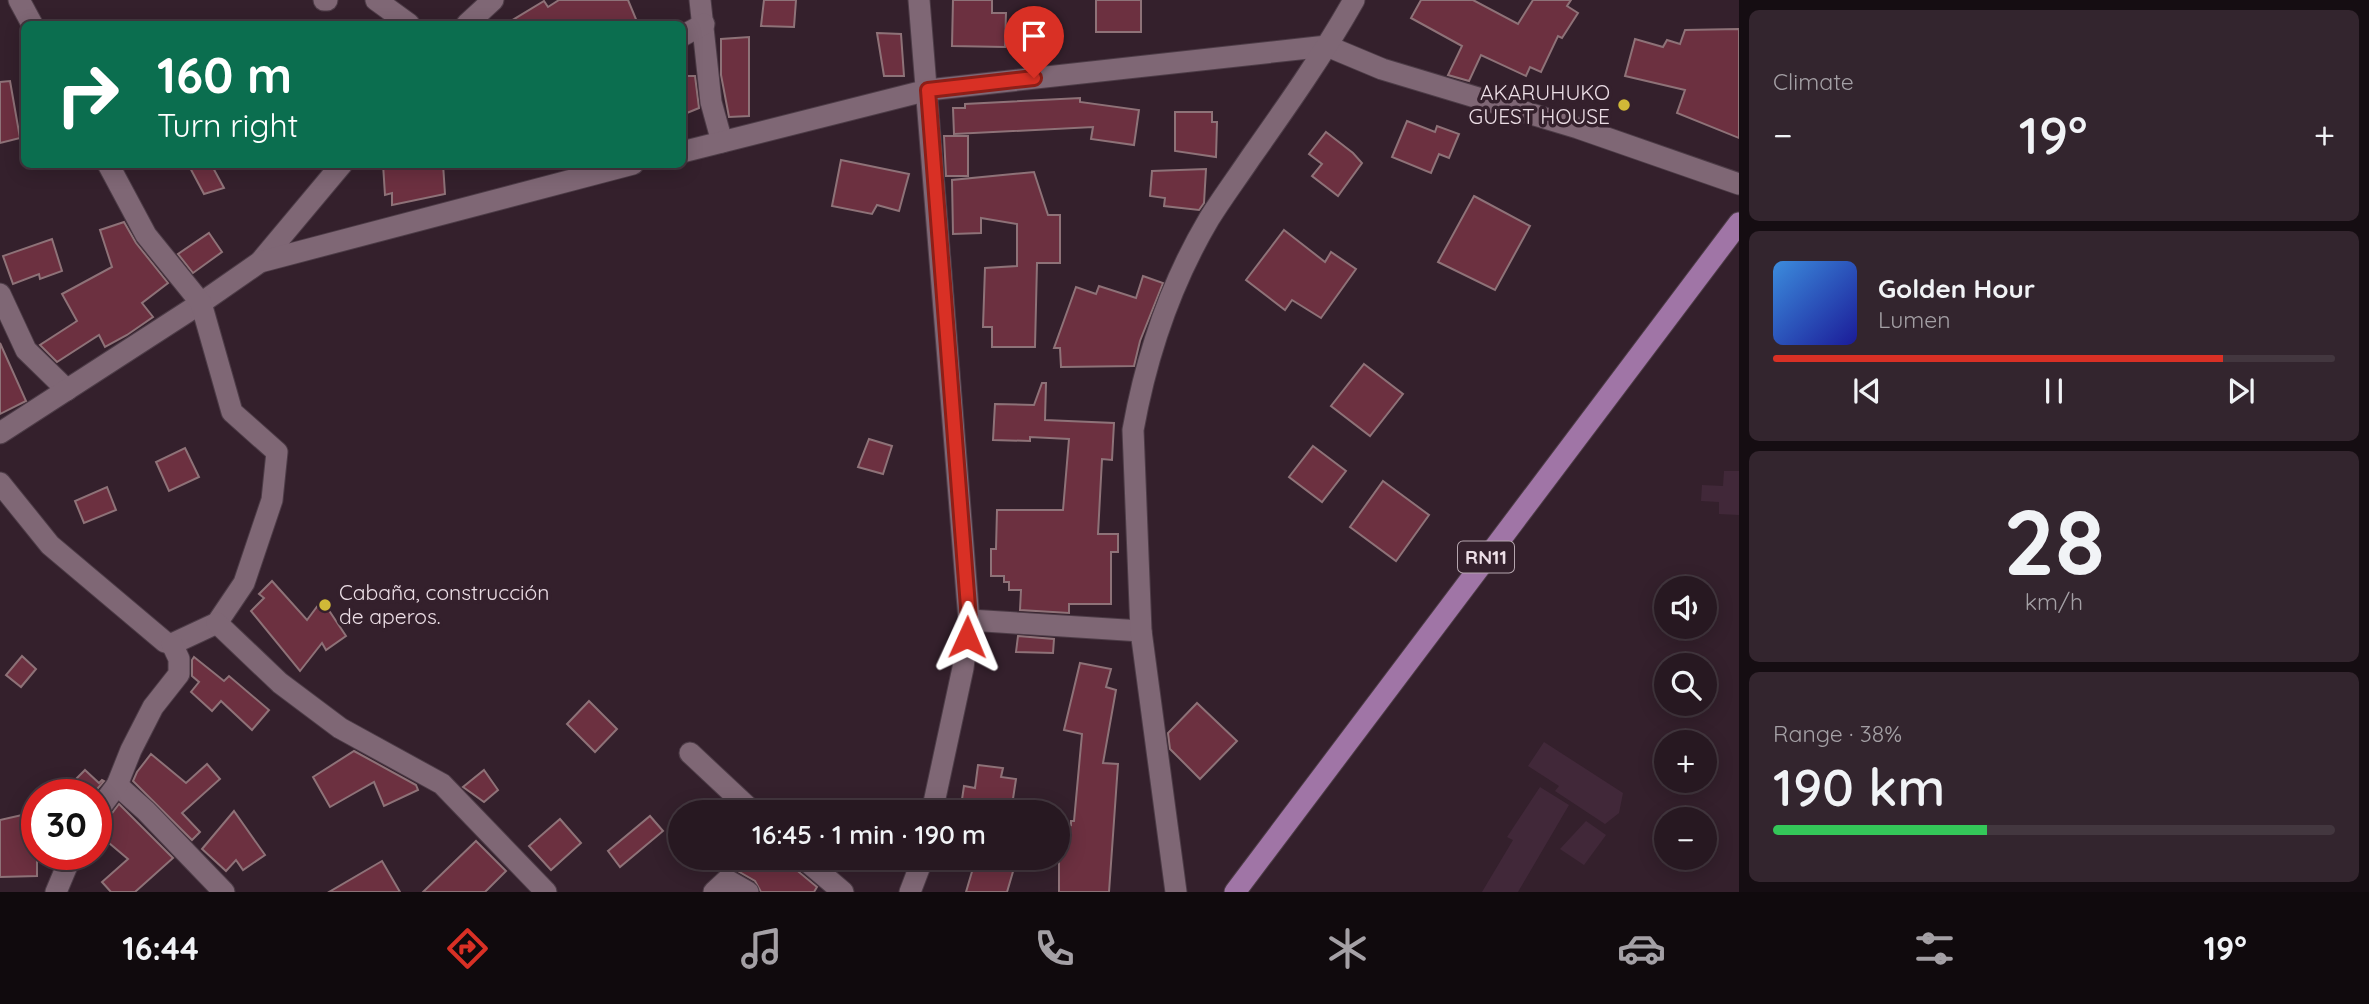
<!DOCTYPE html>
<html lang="en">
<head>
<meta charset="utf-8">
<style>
  :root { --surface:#271821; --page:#33252e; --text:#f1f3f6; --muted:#a4a0a5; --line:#43373f; --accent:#d93025 }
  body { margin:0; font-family:Quicksand,sans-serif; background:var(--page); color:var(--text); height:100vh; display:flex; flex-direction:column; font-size:26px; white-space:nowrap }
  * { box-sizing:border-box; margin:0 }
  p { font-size:23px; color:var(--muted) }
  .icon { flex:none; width:38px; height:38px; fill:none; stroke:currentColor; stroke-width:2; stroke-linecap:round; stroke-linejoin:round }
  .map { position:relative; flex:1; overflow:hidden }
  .drawer { display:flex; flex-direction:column; gap:10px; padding:10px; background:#150d12; width:630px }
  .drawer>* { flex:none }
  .top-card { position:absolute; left:21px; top:21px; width:665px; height:147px; border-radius:10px; box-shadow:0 4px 18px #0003,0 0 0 2px var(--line); background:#0b6e4f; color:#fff; overflow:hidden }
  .tools { position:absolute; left:1654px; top:576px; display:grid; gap:14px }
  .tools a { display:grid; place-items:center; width:63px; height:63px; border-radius:50%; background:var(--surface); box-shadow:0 4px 18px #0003,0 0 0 2px var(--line); font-size:35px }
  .speed { position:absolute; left:21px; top:779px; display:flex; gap:14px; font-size:35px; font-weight:700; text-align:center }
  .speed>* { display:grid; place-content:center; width:91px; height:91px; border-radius:50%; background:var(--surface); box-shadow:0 4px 18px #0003,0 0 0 2px var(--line); line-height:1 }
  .speed .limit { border:10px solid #d22; background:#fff; color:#111 }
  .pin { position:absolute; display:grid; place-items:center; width:60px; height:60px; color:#fff; margin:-72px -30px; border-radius:50% 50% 50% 0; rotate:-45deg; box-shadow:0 0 7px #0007 }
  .pin .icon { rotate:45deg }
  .me { position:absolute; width:77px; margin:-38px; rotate:1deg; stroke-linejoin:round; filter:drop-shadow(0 0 5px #0008) }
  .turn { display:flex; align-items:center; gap:24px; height:147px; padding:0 21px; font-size:32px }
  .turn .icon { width:91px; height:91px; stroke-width:2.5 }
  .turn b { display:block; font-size:49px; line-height:60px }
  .big { font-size:52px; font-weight:600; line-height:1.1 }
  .drawer .card { flex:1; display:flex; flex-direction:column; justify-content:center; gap:10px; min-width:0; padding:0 24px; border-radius:10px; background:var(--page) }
  .drawer .dial { align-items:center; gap:0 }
  .dial b { font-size:91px; line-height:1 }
  .song { display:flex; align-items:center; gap:21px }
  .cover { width:84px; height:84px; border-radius:10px; background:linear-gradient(135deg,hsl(210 70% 55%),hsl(240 70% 35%)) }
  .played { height:7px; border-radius:4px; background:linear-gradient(90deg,var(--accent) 80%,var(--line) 80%) }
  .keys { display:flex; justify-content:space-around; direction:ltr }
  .heat { display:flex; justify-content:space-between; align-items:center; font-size:38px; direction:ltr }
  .charge { height:10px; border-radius:5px; background:linear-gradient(90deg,#34c759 38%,var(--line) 0) }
  .trip { position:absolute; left:668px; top:800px; width:402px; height:70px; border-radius:35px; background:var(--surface); box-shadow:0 4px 18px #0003,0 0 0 2px var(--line); font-weight:600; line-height:70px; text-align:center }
  .tabs { display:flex; height:112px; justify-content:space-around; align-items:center; background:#100a0d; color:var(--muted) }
  .tabs .icon { width:49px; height:49px }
  .tabs .active { color:var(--accent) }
  .tabs b { font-size:32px; color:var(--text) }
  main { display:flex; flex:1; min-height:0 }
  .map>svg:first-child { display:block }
  .built { fill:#412839 }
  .building { fill:#6c3040; stroke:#8e7278; stroke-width:2 }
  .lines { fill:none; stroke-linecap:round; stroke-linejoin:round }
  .minor-casing { stroke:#4d3c47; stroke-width:23 }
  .major-casing { stroke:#4d3c47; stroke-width:23 }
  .minor { stroke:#7f6775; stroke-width:21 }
  .major { stroke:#a075a6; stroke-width:21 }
  .route-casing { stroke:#8d1f18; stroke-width:18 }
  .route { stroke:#d93025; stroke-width:12 }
  .poi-dot { fill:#d0b837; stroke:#34202c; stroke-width:2.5 }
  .labels { text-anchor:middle; stroke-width:7; stroke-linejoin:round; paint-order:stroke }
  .shield { fill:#34202c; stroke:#b5a5ae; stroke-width:2 }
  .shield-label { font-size:19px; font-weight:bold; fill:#ecdee6 }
  .poi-label { font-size:21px; fill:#ecdee6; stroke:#34202c; text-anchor:end }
</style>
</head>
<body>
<main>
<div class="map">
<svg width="1739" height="892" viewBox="0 0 1739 892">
  <rect width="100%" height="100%" fill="#34202c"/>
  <g class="built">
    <polygon points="1724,471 1739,471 1739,515 1719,514 1719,502 1701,501 1702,485 1723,486"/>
    <polygon points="1544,742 1623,793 1619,813 1605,824 1555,791 1559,786 1528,766"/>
    <polygon points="1540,787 1569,805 1518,892 1482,892 1513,840 1507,837"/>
    <polygon points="1586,821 1606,835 1584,865 1560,849"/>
  </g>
  <g class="building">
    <polygon points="559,0 628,0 638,24 506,24 544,1 548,7"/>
    <polygon points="764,0 796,0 794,27 761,26"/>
    <polygon points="953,0 992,0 992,13 1006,13 1005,47 952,46"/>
    <rect x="1096" y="0" width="45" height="32"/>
    <polygon points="1421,0 1473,0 1518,24 1533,0 1571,0 1567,6 1578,13 1562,38 1558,36 1541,72 1530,67 1526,76 1481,55 1469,81 1448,75 1462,46 1411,18"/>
    <polygon points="1739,29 1739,138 1677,113 1685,90 1625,76 1635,39 1663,47 1667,40 1680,44 1685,30"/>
    <polygon points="877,33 901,34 904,76 884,76"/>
    <polygon points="749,37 749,116 729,117 721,75 721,39"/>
    <polygon points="682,76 695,76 699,108 682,115"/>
    <polygon points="10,81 20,138 0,143 0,82"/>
    <polygon points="1080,98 1080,102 1139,110 1134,145 1091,139 1093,127 954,134 953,108 965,108 965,104"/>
    <polygon points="1175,112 1212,112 1212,122 1217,122 1216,157 1175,151"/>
    <polygon points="1407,121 1435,132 1437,126 1459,134 1449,158 1439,154 1431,173 1392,157"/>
    <polygon points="1326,132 1353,153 1362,163 1338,196 1312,176 1322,164 1309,154"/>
    <polygon points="944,136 968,136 968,176 946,176"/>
    <polygon points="841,160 909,174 899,211 877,205 872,214 832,206"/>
    <polygon points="188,164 211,164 224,188 204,194"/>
    <polygon points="383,164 443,164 445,194 392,205 392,193 385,195"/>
    <polygon points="1206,169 1204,203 1199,210 1164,206 1165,198 1150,196 1152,171"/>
    <polygon points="1034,172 1048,215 1060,215 1060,263 1037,263 1035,347 992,347 992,327 983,327 985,268 1017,266 1017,224 981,218 981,233 953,234 952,180"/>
    <polygon points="1474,196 1530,226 1495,290 1438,262"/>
    <polygon points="124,222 136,243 168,283 142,303 153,317 127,335 105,347 99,335 57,362 40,345 77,321 62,294 112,267 100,230"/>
    <polygon points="1284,230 1325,262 1331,252 1356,269 1321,318 1292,300 1285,310 1246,280"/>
    <polygon points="209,233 222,252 193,273 178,254"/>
    <polygon points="52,239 62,271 40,279 39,274 13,284 3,256"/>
    <polygon points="1143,276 1163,283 1140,341 1134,366 1061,367 1060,348 1054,348 1076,287 1096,294 1099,286 1136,298"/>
    <polygon points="0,343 26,401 0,414"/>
    <polygon points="1364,364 1403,394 1370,436 1331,406"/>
    <polygon points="1042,383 1046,383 1045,420 1114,423 1112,460 1102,459 1098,534 1118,534 1118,552 1111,552 1111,604 1069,604 1069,613 1020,610 1021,590 1009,590 1009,582 1004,582 1004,576 991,576 991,549 996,549 997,510 1063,510 1069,439 1030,437 1030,441 993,440 995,404 1034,405"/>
    <polygon points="869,439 892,446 883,474 858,467"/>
    <polygon points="1313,446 1346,471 1322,502 1289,477"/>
    <polygon points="185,448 199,477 169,491 156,462"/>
    <polygon points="1383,481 1429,515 1396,561 1350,527"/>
    <polygon points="107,487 116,510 84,523 75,501"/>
    <polygon points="272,581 307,620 322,600 346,636 326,650 322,643 300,671 251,611 264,598 259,594"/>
    <polygon points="1018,636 1054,639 1053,653 1016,652"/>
    <polygon points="22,656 36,669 21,687 6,675"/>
    <polygon points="194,657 224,681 229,676 269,710 252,730 221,701 212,711 191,692 199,682 192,676 192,660"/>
    <polygon points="1080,663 1111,669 1106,687 1116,690 1103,763 1118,764 1109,892 1059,892 1059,823 1071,825 1071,821 1074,821 1082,734 1064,730"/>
    <polygon points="589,701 617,729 595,752 567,724"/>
    <polygon points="1197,703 1237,741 1200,779 1170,749 1168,733"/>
    <polygon points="354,751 416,785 418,790 384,806 374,782 330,807 313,777"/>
    <polygon points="151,754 186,783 207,764 220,779 182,813 200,832 192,840 133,781 137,772"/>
    <polygon points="978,765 1003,768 1001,777 1016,779 1011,812 961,806 964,786 975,788"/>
    <polygon points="85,770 99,783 102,780 104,781 93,794 80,794 70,785"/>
    <polygon points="484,770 498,790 484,802 463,787"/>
    <polygon points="119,804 173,858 135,892 111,892 102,882 128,859 96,832 96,826 106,821"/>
    <polygon points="234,811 265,855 243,870 236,860 226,871 202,849"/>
    <polygon points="22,815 22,818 37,817 37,876 0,877 0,820"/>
    <polygon points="650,816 663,831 620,867 608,851"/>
    <polygon points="560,819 581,843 551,870 529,846"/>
    <polygon points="476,841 506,871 485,892 423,892"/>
    <polygon points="726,858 790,858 794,868 817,887 814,892 761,892 755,881 734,869 726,867 719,870"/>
    <polygon points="976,858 1017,858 1007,892 966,892"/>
    <polygon points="382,861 400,892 329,892"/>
  </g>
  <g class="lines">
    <g class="minor-casing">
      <g id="minor">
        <polyline points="19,0 32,24"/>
        <polyline points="324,0 327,0"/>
        <polyline points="376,0 409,24"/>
        <polyline points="700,0 711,102 722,142"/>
        <polyline points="919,0 969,620 963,668 932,812"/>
        <polyline points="467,24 493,0"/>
        <polyline points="682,36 704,24"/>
        <polyline points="682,152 928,90 1327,46 1382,69 1578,128 1739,184"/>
        <polyline points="260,262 342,164"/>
        <polyline points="0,294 26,350 67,390"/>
        <polyline points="0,433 201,303 260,262 633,164"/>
        <polyline points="0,483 50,545 165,642 172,644 217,623 244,583 272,500 277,452 232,412 201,303 146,235 108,164"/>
        <polyline points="969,620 1141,631"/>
        <polyline points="217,623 280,683 340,728 442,784 546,892"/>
        <polyline points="690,753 753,812"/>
        <polyline points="117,785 146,811 224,892"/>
        <polyline points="96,813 117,785 131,750 153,707 179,674 179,659 172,644"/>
        <polyline points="803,858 843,892"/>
        <polyline points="56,892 72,854"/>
        <polyline points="714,892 727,880 748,892"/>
        <polyline points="910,892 923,858"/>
        <path d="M1176,892L1141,631L1133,430C1146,358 1171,283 1209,219C1222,198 1237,178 1251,157C1287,106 1323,55 1354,0"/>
      </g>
    </g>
    <g class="major-casing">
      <polyline id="major" points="1235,892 1739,223"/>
    </g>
    <use href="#minor" class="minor"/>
    <use href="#major" class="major"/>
  </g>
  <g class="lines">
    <g class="route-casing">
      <polyline id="route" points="967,637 969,620 928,90 1034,78"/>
    </g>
    <use href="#route" class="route"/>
  </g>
  <g class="poi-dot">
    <circle cx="1624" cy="105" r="7"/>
    <circle cx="325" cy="605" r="7"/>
  </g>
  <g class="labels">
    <rect class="shield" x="1458" y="541.5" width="56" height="31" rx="5"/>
    <g class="shield-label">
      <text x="1486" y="564">RN11</text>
    </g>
    <g class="poi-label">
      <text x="1610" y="100">AKARUHUKO<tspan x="1610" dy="24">GUEST HOUSE</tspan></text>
      <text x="339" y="600" text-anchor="start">Cabaña, construcción<tspan x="339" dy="24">de aperos.</tspan></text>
    </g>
  </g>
</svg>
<div class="tools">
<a><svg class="icon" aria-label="sound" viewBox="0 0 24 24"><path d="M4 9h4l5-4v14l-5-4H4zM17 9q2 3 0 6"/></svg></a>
<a><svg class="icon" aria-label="search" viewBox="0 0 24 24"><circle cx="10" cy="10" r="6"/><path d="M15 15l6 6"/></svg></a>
<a>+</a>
<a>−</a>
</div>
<div class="speed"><div class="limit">30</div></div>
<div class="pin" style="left:1034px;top:78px;background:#d93025"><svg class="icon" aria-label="arrive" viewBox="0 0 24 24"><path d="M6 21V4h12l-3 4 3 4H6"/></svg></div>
<svg class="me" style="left:967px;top:637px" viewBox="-20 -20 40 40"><path d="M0-17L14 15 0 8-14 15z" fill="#d93025" stroke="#fff" stroke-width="4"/></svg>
<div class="trip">16:45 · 1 min · 190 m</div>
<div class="top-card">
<div class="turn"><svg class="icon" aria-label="right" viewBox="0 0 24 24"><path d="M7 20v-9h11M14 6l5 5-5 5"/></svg><div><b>160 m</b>Turn right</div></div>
</div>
</div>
<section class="drawer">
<div class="card"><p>Climate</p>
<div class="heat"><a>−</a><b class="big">19°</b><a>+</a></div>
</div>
<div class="card">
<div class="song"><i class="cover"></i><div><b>Golden Hour</b><p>Lumen</p></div></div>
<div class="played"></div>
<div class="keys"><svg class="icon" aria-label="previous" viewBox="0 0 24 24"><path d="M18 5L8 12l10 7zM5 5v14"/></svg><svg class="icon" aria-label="pause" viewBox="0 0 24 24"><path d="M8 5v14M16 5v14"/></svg><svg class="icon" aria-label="next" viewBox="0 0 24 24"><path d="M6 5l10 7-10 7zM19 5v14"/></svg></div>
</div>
<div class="card dial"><b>28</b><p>km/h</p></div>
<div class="card"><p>Range · 38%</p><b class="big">190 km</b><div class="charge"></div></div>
</section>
</main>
<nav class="tabs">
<b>16:44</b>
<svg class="icon active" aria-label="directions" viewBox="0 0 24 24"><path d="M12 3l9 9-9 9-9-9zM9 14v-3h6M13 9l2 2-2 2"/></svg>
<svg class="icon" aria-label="music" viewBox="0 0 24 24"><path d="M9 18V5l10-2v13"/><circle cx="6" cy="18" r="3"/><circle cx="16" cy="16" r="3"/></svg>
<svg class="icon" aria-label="phone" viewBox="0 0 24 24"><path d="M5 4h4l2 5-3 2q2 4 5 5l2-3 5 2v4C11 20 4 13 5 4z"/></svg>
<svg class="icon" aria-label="climate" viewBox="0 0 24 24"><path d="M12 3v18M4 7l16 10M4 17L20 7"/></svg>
<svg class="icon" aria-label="car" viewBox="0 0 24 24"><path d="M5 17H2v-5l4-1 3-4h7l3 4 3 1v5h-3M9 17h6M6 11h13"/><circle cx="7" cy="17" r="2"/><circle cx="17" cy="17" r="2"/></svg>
<svg class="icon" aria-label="filters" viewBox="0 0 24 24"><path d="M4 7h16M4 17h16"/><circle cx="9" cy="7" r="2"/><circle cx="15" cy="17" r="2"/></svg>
<b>19°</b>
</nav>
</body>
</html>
